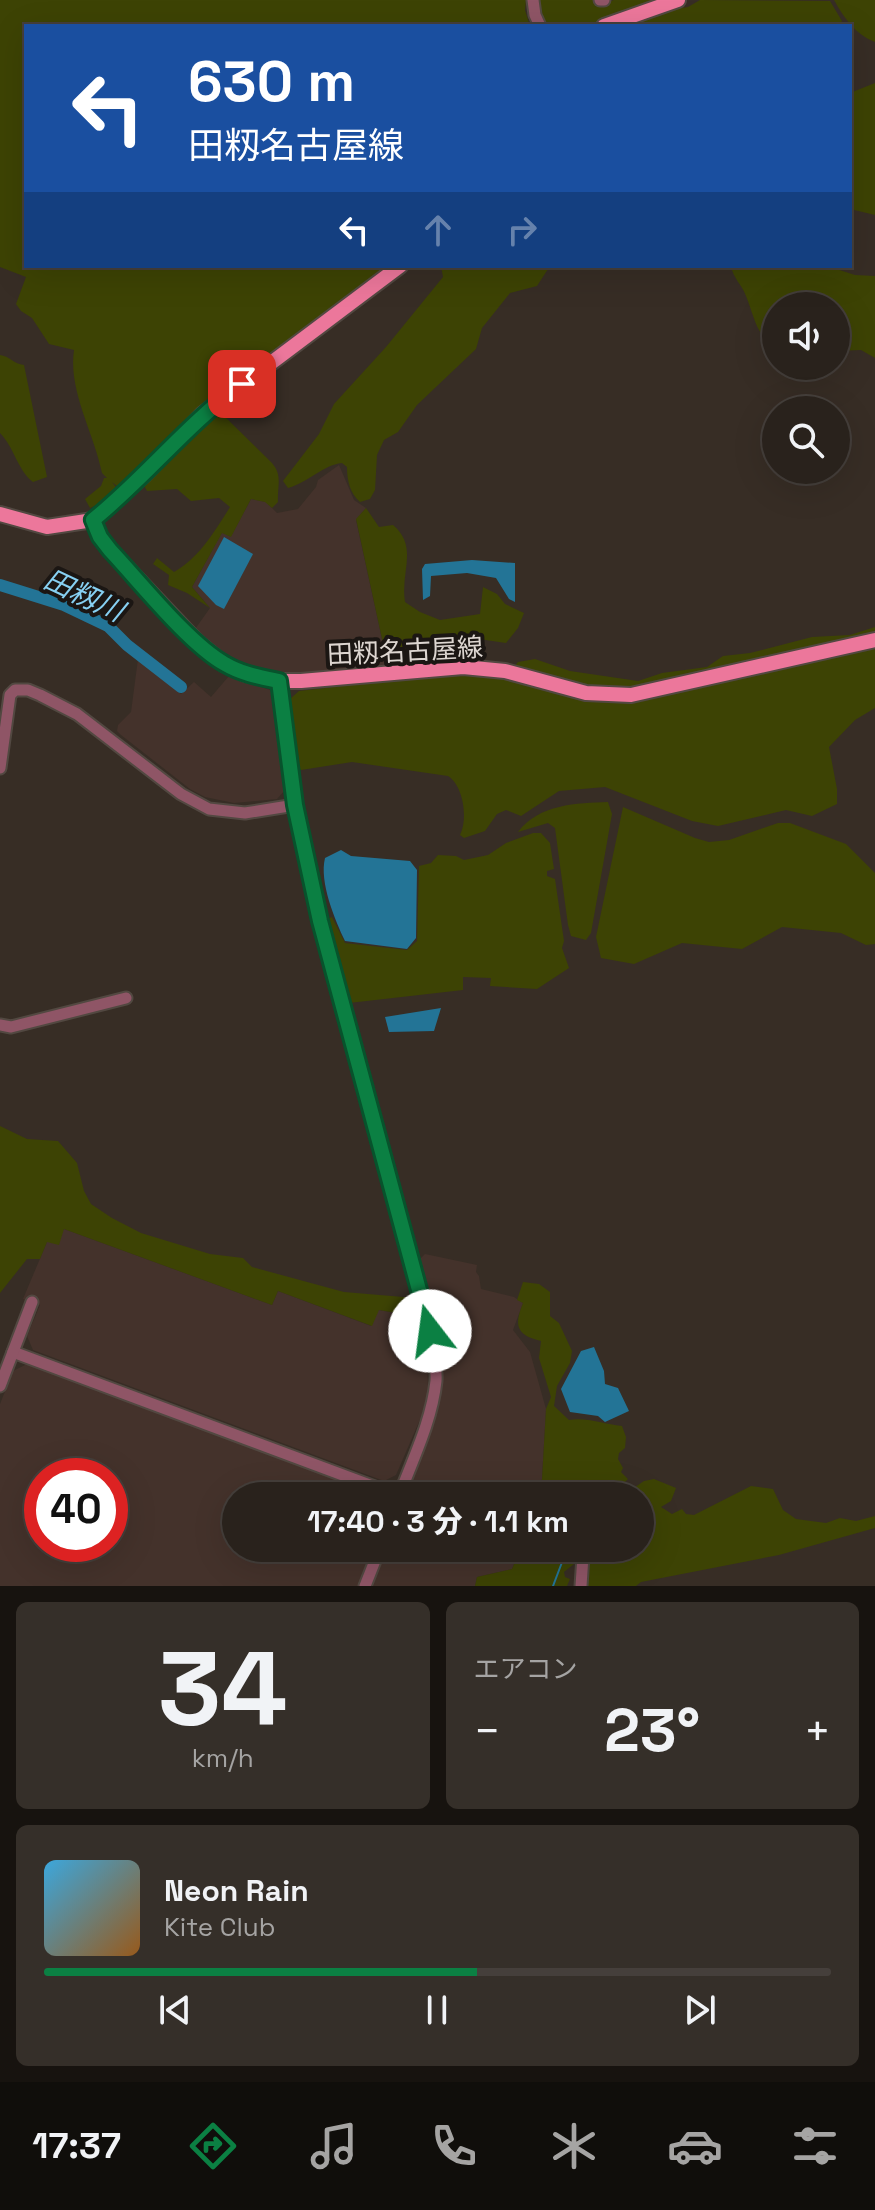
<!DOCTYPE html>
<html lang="ja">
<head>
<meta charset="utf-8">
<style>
  :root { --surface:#29221c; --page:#352f29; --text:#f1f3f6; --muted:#a5a4a3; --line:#453f3b; --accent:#0b8043 }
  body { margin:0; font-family:"Space Grotesk","Noto Sans JP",sans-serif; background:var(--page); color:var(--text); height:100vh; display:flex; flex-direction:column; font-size:30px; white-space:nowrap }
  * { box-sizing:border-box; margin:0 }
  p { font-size:26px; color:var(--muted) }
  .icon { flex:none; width:44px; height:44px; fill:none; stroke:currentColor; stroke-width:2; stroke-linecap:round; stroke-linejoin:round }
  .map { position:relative; height:1586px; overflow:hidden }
  .drawer { display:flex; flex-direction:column; gap:16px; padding:16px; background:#17130f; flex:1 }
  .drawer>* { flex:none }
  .hud { position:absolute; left:24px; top:24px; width:828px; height:244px; border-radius:0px; box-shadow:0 8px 32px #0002,0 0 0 2px var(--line); background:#1a4fa0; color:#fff; overflow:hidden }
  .controls { position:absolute; left:762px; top:292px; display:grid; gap:16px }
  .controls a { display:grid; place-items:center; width:88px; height:88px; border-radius:50%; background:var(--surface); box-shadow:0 8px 32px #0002,0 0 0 2px var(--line); font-size:40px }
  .speed { position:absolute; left:24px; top:1458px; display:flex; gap:16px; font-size:40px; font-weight:700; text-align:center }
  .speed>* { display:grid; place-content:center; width:104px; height:104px; border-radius:50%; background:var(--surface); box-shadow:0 8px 32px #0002,0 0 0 2px var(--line); line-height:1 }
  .speed .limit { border:12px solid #d22; background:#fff; color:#111 }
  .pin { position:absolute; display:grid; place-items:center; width:68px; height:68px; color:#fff; margin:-34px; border-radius:16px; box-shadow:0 4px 12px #0006 }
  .me { position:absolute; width:88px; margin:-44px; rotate:345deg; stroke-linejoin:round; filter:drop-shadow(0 0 6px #0008) }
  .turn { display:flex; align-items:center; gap:28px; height:168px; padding:0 32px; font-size:36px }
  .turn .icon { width:104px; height:104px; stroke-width:2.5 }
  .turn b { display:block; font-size:56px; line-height:68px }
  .lanes { display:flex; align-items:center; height:76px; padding:0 32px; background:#0003; justify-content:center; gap:40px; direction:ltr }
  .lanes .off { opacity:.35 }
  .big { font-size:60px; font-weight:800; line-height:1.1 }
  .drawer .widget { flex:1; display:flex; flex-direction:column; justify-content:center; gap:12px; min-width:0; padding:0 28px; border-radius:12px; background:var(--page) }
  .drawer .dial { align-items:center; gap:0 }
  .dial b { font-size:104px; line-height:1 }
  .song { display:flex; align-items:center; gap:24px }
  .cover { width:96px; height:96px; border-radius:12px; background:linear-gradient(135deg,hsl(200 70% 55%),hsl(30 70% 35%)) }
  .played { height:8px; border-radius:4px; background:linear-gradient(90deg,var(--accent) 55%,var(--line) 55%) }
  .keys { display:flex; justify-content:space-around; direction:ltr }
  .heat { display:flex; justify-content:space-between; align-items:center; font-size:44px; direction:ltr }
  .drawer .tiles { flex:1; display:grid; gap:16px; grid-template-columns:1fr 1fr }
  .widget:last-child { grid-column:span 2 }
  .trip { position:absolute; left:222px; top:1482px; width:432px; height:80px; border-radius:40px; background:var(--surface); box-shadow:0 8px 32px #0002,0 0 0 2px var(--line); font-weight:800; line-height:80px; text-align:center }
  .dock { display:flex; height:128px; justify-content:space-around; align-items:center; background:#100e0b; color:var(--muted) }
  .dock .icon { width:56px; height:56px }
  .dock .current { color:var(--accent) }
  .dock b { font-size:36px; color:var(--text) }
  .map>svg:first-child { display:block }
  .industrial { fill:#44322b; fill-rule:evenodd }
  .green { fill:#3d4304 }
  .water { fill:#237496 }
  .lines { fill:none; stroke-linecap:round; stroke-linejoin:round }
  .stream { stroke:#237496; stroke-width:2 }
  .river { stroke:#237496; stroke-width:12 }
  .minor-casing { stroke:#524841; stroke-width:15 }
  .major-casing { stroke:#524841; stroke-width:18 }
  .minor { stroke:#8f5566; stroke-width:11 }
  .major { stroke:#ec779b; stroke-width:14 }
  .route-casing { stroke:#07532c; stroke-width:20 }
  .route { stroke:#0b8043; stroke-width:14 }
  .labels { text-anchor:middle; stroke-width:8; stroke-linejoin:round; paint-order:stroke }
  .street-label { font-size:26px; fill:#ddd6d1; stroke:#1b1613 }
  .water-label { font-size:28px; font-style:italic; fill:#87d0f2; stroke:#1b1613 }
</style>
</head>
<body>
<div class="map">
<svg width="875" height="1586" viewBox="0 0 875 1586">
  <rect width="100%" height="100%" fill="#372d25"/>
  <g class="industrial">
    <polygon points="339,465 354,500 366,508 356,520 384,648 388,648 391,668 320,674 274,674 243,665 222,655 193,632 210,608 192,587 222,532 231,536 251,499 266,502 277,513 298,509 316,487 318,480"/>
    <polygon points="138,659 181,694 194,682 211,697 229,676 273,691 285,790 277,799 234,803 205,797 190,789 121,735 117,731 118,725 131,712"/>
    <polygon points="64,1229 272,1305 278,1291 371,1326 378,1310 420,1317 427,1340 428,1391 422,1415 396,1475 384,1481 33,1350 27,1336 40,1305 23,1299 47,1242"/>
    <polygon points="425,1254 477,1265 476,1272 479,1276 481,1289 514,1297 523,1303 513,1330 530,1352 546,1409 541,1496 423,1496 416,1494 411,1482 437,1409 442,1365 438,1332 418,1261"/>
    <path d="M27,1364L380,1496H236V1548H373L359,1586H0V1404L13,1371ZM110,1476V1544H42V1476Z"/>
    <polygon points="387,1548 518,1548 520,1549 512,1569 477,1577 475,1586 372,1586"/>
  </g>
  <g class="green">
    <path d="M0,0H526L525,10L530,26H26V266H392L191,415L118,487L112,482L118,490L115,496L90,508L85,499L101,486L104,478H107L102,473C94,433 68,391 74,350L49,344L32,318L21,311L16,304L26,277L0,267Z"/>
    <polygon points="537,0 595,0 603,4 614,0 668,0 585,26 545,26 540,19"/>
    <polygon points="700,0 830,1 842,21 839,26 816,26 813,22 803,26 622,26 656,12 688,7"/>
    <path d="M834,0H875V42C856,35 844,18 834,0Z"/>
    <polygon points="875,83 875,215 850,209 850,93"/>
    <path d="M441,266H550L537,286L510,293L482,328L476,349L417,405L398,432L384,440L377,455L375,490L370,499L360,502C350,493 347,481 347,467L342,463C323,465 307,483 288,488L283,481L319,434L334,404L386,347L443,277Z"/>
    <path d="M731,266H827L855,275L875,276V358L861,350L836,351V306H776V347C756,337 754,315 746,296C742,285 733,278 731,266Z"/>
    <path d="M0,355C9,356 14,364 24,365L47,477L33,482C18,471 14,447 0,433Z"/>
    <path d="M217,409L272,463C283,476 277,486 278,502L272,508L265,502L251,499L231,537L222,533L192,587L210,608L187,593L168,585L169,575L153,564L157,558L174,572C199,558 215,531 230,507L219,498L191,501L177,489L147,491L142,482Z"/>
    <path d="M366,508L379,527L393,525C419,547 400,572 405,602L420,612L440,620L480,614L483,587L497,594L505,604L524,613L518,628L506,643L444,634L437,641V647L419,650L384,648L356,519Z"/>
    <polygon points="875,627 875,635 644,687 612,690 593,689 514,667 518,662 535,659 570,671 638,681 662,673 707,667 723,656 750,653 812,637 850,635"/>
    <path d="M875,644V708L855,720L829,747L837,789V804L812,816L786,810L718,826L692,821L605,787L559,791L521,816L506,810L497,814L485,831L464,838L460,835C468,820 464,786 448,776L352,762L301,770L297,766L290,699L299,691L457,673L483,674L583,698Z"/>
    <path d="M608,802L612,814L591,933L586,940L571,936L568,925L555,828L548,823L518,832C539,804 577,803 608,802Z"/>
    <polygon points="623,807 695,838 709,842 729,840 778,823 790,823 846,844 875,873 875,944 866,945 841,933 782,927 742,949 682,943 634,964 601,958 596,937"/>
    <polygon points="533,833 541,833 550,843 554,869 547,871 547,876 555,879 564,941 562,948 569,968 537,989 490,986 491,978 463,977 463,990 349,1003 327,919 332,917 345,943 407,950 417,941 419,866 431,863 438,855 456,856 464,860 488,855 506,843"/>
    <polygon points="0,1126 27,1139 58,1141 77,1163 84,1191 91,1204 112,1218 141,1233 210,1254 243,1258 252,1267 344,1292 415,1298 420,1317 379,1310 372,1326 278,1291 272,1305 64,1229 59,1245 47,1242 40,1259 27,1259 0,1293"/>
    <path d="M523,1282L539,1284L550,1292V1316L559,1323L572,1351L570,1363L557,1386L554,1406L569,1420C586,1417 604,1424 622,1426L626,1437L625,1448L619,1453L618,1459L623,1468L621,1472L628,1479L611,1496H541L546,1409L551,1397L539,1358L541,1341C516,1335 514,1325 523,1303L517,1300Z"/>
    <polygon points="654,1479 676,1488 671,1501 661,1507 672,1514 682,1509 686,1514 694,1515 751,1486 773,1489 783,1510 796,1519 826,1523 840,1518 856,1521 875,1516 875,1528 779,1555 641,1582 636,1586 586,1586 590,1563 604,1555 604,1548 640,1548 640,1541 647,1540 648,1532 640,1531 640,1496 622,1496 644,1481"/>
    <polygon points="521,1548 580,1548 574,1564 564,1572 565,1577 570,1579 567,1586 475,1586 477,1577 512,1569"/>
  </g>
  <g class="water">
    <polygon points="224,537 253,554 224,609 216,605 198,586"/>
    <polygon points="472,560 515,563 515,602 509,599 496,578 467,573 431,576 430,596 423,600 422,569 425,564"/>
    <path d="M341,850L351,856L410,861L417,870L416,938L407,949L345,941C335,920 319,882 325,858Z"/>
    <polygon points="441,1008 434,1031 389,1032 385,1017"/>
    <polygon points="594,1347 604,1371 605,1384 618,1388 629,1411 605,1422 598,1416 570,1412 561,1389 581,1351"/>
  </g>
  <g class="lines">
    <polyline class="stream" points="553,1586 564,1557 571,1548"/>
    <polyline class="river" points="0,585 64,605 108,626 127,645 181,687"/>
    <g class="minor-casing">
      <g id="minor">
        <polyline points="533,0 535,15 540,26"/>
        <polyline points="600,0 604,0"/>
        <path d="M279,681L295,805L320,921L430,1331C433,1348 437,1364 436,1381C432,1420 413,1459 399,1496"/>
        <polyline points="0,768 10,695 15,690 28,690 40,695 77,714 181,794 209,809 245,813 295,805"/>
        <polyline points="0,1025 11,1027 126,998"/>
        <polyline points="13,1352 399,1496"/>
        <polyline points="0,1386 32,1302"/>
        <polyline points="365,1586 380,1548"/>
        <polyline points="581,1586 583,1556"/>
      </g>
    </g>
    <g class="major-casing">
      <g id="major">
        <polyline points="604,26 678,0"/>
        <polyline points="0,514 47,527 93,520 144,475 203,414 400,266"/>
        <polyline points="93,520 100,537 110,550 197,642 224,664 246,674 279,681 301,681 463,667 505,671 586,693 631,695 875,640"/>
      </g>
    </g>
    <use href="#minor" class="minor"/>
    <use href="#major" class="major"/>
  </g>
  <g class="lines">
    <g class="route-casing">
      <path id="route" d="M242,384C187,424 146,477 93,520L100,537L110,550C140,582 189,644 225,664C242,674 260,677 279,681L295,805L320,921L430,1331"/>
    </g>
    <use href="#route" class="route"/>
  </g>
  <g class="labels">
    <g class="street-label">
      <text transform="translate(405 651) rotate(-3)" y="9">田籾名古屋線</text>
    </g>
    <g class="water-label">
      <text transform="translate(84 595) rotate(25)" y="10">田籾川</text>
    </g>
  </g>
</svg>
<div class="controls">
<a><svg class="icon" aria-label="sound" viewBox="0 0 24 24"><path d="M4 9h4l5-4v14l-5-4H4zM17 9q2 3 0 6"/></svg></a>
<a><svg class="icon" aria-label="search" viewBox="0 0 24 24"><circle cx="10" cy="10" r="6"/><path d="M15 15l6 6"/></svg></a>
</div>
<div class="speed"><div class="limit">40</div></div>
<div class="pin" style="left:242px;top:384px;background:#d93025"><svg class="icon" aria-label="arrive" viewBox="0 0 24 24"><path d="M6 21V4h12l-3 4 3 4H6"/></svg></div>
<svg class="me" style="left:430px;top:1331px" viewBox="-20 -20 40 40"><circle r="19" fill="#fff"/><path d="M0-13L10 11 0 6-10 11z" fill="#0b8043"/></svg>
<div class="trip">17:40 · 3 分 · 1.1 km</div>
<div class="hud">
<div class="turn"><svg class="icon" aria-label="left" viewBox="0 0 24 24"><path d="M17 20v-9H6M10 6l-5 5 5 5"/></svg><div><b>630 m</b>田籾名古屋線</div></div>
<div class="lanes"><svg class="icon" aria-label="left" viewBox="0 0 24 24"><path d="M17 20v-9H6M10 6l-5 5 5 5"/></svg><svg class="icon off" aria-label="ahead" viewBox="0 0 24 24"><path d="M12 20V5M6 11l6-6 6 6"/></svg><svg class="icon off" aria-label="right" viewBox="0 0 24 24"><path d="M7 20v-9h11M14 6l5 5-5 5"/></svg></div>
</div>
</div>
<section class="drawer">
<div class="tiles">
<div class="widget dial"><b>34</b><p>km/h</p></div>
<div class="widget"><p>エアコン</p>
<div class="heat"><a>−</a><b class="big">23°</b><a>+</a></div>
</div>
<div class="widget">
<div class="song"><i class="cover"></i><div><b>Neon Rain</b><p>Kite Club</p></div></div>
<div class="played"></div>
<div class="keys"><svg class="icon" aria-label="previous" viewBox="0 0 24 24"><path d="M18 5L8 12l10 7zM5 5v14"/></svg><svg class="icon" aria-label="pause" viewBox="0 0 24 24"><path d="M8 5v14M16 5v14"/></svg><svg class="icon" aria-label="next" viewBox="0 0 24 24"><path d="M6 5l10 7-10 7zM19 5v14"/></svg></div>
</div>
</div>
</section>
<nav class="dock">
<b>17:37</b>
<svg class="icon current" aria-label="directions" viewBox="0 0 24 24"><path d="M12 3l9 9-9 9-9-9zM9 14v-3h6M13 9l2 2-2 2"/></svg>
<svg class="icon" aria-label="music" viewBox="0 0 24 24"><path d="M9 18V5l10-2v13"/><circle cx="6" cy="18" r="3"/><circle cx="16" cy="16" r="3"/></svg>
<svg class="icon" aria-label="phone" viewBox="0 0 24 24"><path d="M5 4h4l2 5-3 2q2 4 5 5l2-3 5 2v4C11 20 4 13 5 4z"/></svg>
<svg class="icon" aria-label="climate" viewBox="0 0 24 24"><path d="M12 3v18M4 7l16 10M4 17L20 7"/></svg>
<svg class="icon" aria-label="car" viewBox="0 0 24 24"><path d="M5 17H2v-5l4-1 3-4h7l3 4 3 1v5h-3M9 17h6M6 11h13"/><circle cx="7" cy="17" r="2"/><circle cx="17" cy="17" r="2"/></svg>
<svg class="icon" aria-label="filters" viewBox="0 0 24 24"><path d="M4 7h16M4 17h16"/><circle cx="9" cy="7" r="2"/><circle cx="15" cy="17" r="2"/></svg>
</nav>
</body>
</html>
